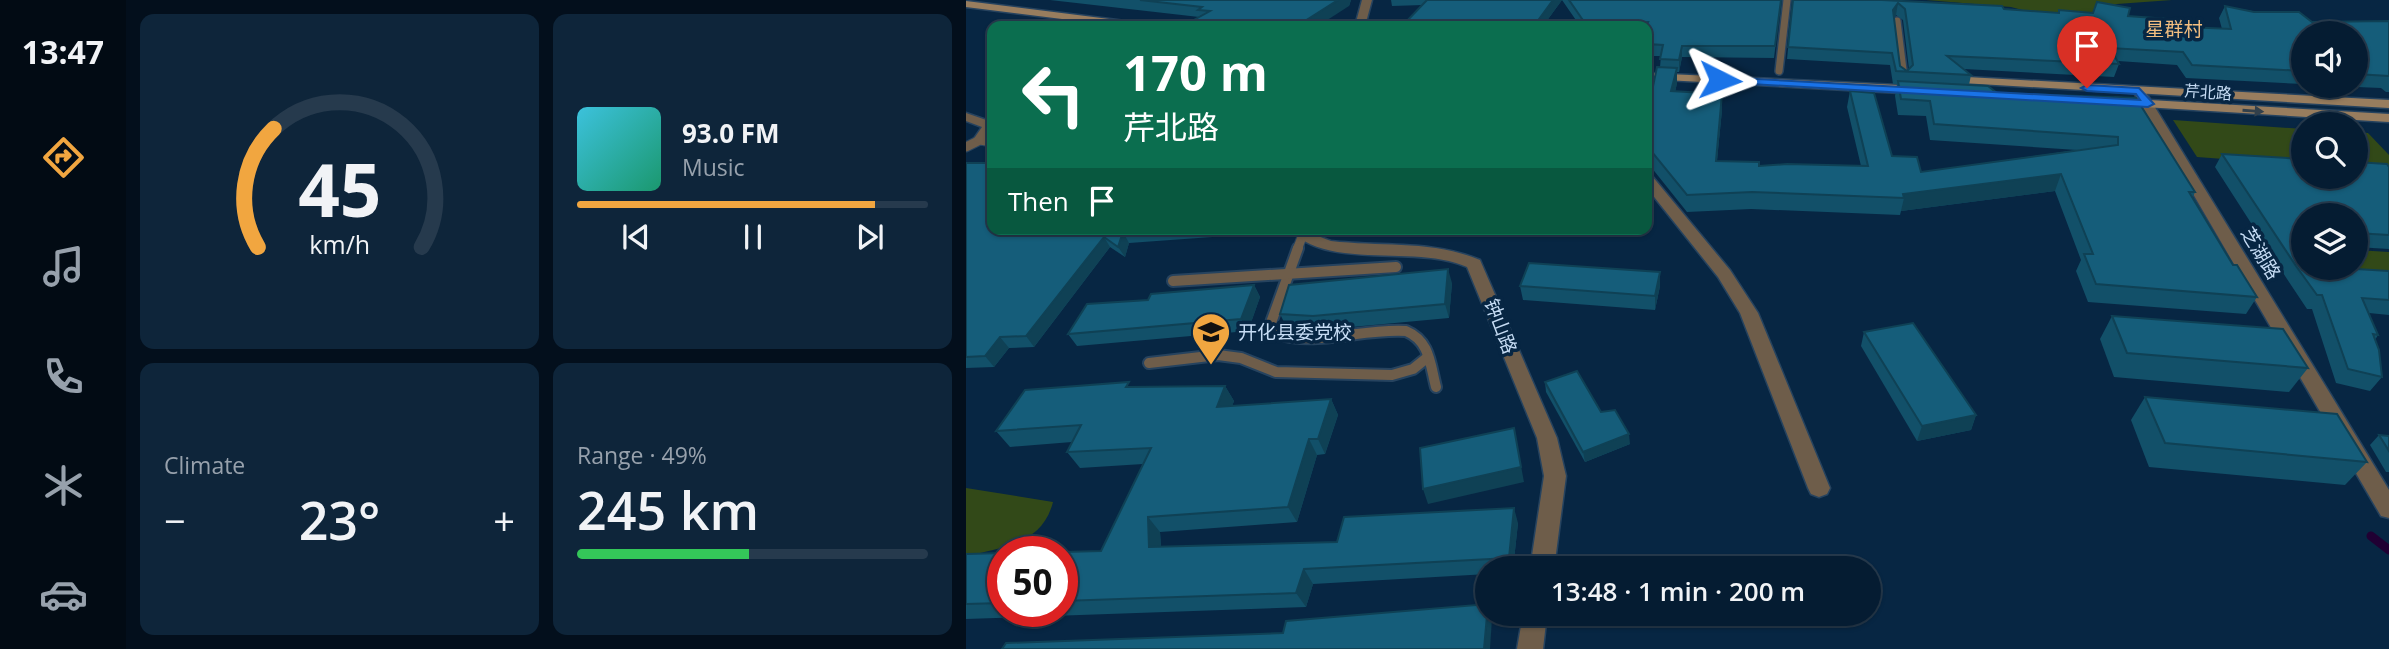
<!DOCTYPE html>
<html lang="en">
<head>
<meta charset="utf-8">
<style>
  :root { --surface:#051c32; --page:#0e253a; --text:#f1f3f6; --muted:#97a1ac; --line:#263a4d; --accent:#f1a640 }
  body { margin:0; font-family:"Open Sans","Noto Sans SC",sans-serif; background:var(--page); color:var(--text); height:100vh; display:flex; flex-direction:column; font-size:26px; white-space:nowrap }
  * { box-sizing:border-box; margin:0 }
  p { font-size:23px; color:var(--muted) }
  .icon { flex:none; width:38px; height:38px; fill:none; stroke:currentColor; stroke-width:2; stroke-linecap:round; stroke-linejoin:round }
  .map { position:relative; flex:1; overflow:hidden }
  .drawer { display:flex; flex-direction:column; gap:14px; padding:14px; background:#030f1c; width:840px }
  .drawer>* { flex:none }
  .hud { position:absolute; left:21px; top:21px; width:665px; height:214px; border-radius:14px; box-shadow:0 2px 5px #0004,0 0 0 2px var(--line); background:#0b6e4f; color:#fff; overflow:hidden }
  .tools { position:absolute; left:1325px; top:21px; display:grid; gap:14px }
  .tools a { display:grid; place-items:center; width:77px; height:77px; border-radius:50%; background:var(--surface); box-shadow:0 2px 5px #0004,0 0 0 2px var(--line); font-size:35px }
  .speed { position:absolute; left:21px; top:536px; display:flex; gap:14px; font-size:35px; font-weight:700; text-align:center }
  .speed>* { display:grid; place-content:center; width:91px; height:91px; border-radius:50%; background:var(--surface); box-shadow:0 2px 5px #0004,0 0 0 2px var(--line); line-height:1 }
  .speed .limit { border:10px solid #d22; background:#fff; color:#111 }
  .pin { position:absolute; display:grid; place-items:center; width:60px; height:60px; color:#fff; margin:-72px -30px; border-radius:50% 50% 50% 0; rotate:-45deg; box-shadow:0 0 7px #0007 }
  .pin .icon { rotate:45deg }
  .me { position:absolute; width:77px; margin:-38px; rotate:93deg; stroke-linejoin:round; filter:drop-shadow(0 0 5px #0008) }
  .turn { display:flex; align-items:center; gap:24px; height:147px; padding:0 21px; font-size:32px }
  .turn .icon { width:91px; height:91px; stroke-width:2.5 }
  .turn b { display:block; font-size:49px; line-height:60px }
  .then { display:flex; align-items:center; height:66px; padding:0 21px; background:#0003; gap:14px; font-size:26px }
  .big { font-size:52px; font-weight:600; line-height:1.1 }
  .drawer .widget { flex:1; display:flex; flex-direction:column; justify-content:center; gap:10px; min-width:0; padding:0 24px; border-radius:14px; background:var(--page) }
  .drawer .dial { align-items:center; gap:0 }
  .dial svg { height:182px; overflow:visible; fill:none; stroke:var(--line); stroke-width:7; stroke-linecap:round; text-anchor:middle }
  .dial text { fill:var(--text); stroke:none }
  .song { display:flex; align-items:center; gap:21px }
  .cover { width:84px; height:84px; border-radius:10px; background:linear-gradient(135deg,hsl(190 70% 55%),hsl(160 70% 35%)) }
  .played { height:7px; border-radius:4px; background:linear-gradient(90deg,var(--accent) 85%,var(--line) 85%) }
  .keys { display:flex; justify-content:space-around; direction:ltr }
  .heat { display:flex; justify-content:space-between; align-items:center; font-size:38px; direction:ltr }
  .charge { height:10px; border-radius:5px; background:linear-gradient(90deg,#34c759 49%,var(--line) 0) }
  .drawer .tiles { flex:1; display:grid; gap:14px; grid-template-columns:repeat(2,1fr) }
  .trip { position:absolute; left:509px; top:556px; width:406px; height:70px; border-radius:35px; background:var(--surface); box-shadow:0 2px 5px #0004,0 0 0 2px var(--line); font-weight:600; line-height:70px; text-align:center }
  main { display:flex; flex:1; min-height:0 }
  .tab-bar { display:flex; flex-direction:column; width:126px; justify-content:space-around; align-items:center; background:#020b14; color:var(--muted) }
  .tab-bar .icon { width:49px; height:49px }
  .tab-bar .active { color:var(--accent) }
  .tab-bar b { font-size:32px; color:var(--text) }
  .map>svg:first-child { display:block }
  .green { fill:#324918 }
  .lines { fill:none; stroke-linecap:round; stroke-linejoin:round }
  .stream { stroke:#200033; stroke-width:9 }
  .service-far2-casing { stroke:#26435f; stroke-width:10 }
  .service-far1-casing { stroke:#26435f; stroke-width:11 }
  .service-casing { stroke:#26435f; stroke-width:14 }
  .minor-casing { stroke:#26435f; stroke-width:3 }
  .tertiary-casing { stroke:#26435f; stroke-width:3 }
  .secondary-casing { stroke:#26435f; stroke-width:3 }
  .service-far2 { stroke:#6e5d4a; stroke-width:7 }
  .service-far1 { stroke:#6e5d4a; stroke-width:9 }
  .service { stroke:#6e5d4a; stroke-width:10 }
  .minor { fill:#6e5d4a; fill-rule:evenodd }
  .tertiary { fill:#6e5d4a; fill-rule:evenodd }
  .secondary { fill:#987d5e; fill-rule:evenodd }
  .wall { fill:#125069; fill-rule:evenodd }
  .shaded-wall { fill:#0f4155 }
  .building { fill:#155d7a; stroke:#0f4155; stroke-width:2; fill-rule:evenodd }
  .oneway { fill:#32404b }
  .route { fill:#1a73e8; stroke:#114b97; stroke-width:2 }
  .labels { text-anchor:middle; stroke-width:7; stroke-linejoin:round; paint-order:stroke }
  .far-street-label { font-size:16px; fill:#c6dcf4; stroke:#072643 }
  .far-quarter-label { font-size:19px; fill:#f3be80; stroke:#072643 }
  .street-label { font-size:19px; fill:#c6dcf4; stroke:#072643 }
  .poi-label { font-size:19px; fill:#c6dcf4; stroke:#072643; text-anchor:start }
</style>
</head>
<body>
<main>
<nav class="tab-bar">
<b>13:47</b>
<svg class="icon active" aria-label="directions" viewBox="0 0 24 24"><path d="M12 3l9 9-9 9-9-9zM9 14v-3h6M13 9l2 2-2 2"/></svg>
<svg class="icon" aria-label="music" viewBox="0 0 24 24"><path d="M9 18V5l10-2v13"/><circle cx="6" cy="18" r="3"/><circle cx="16" cy="16" r="3"/></svg>
<svg class="icon" aria-label="phone" viewBox="0 0 24 24"><path d="M5 4h4l2 5-3 2q2 4 5 5l2-3 5 2v4C11 20 4 13 5 4z"/></svg>
<svg class="icon" aria-label="climate" viewBox="0 0 24 24"><path d="M12 3v18M4 7l16 10M4 17L20 7"/></svg>
<svg class="icon" aria-label="car" viewBox="0 0 24 24"><path d="M5 17H2v-5l4-1 3-4h7l3 4 3 1v5h-3M9 17h6M6 11h13"/><circle cx="7" cy="17" r="2"/><circle cx="17" cy="17" r="2"/></svg>
</nav>
<section class="drawer">
<div class="tiles">
<div class="widget dial"><svg viewBox="0 0 100 80">
<path d="M14 69A42 42 0 1 1 86 69"/>
<path d="M14 69A42 42 0 0 1 21 17" stroke="#f1a640"/>
<text x="50" y="56" font-size="32" font-weight="700">45</text>
<text x="50" y="72" font-size="11">km/h</text>
</svg></div>
<div class="widget">
<div class="song"><i class="cover"></i><div><b>93.0 FM</b><p>Music</p></div></div>
<div class="played"></div>
<div class="keys"><svg class="icon" aria-label="previous" viewBox="0 0 24 24"><path d="M18 5L8 12l10 7zM5 5v14"/></svg><svg class="icon" aria-label="pause" viewBox="0 0 24 24"><path d="M8 5v14M16 5v14"/></svg><svg class="icon" aria-label="next" viewBox="0 0 24 24"><path d="M6 5l10 7-10 7zM19 5v14"/></svg></div>
</div>
<div class="widget"><p>Climate</p>
<div class="heat"><a>−</a><b class="big">23°</b><a>+</a></div>
</div>
<div class="widget"><p>Range · 49%</p><b class="big">245 km</b><div class="charge"></div></div>
</div>
</section>
<div class="map">
<svg width="1423" height="649" viewBox="0 0 1423 649">
  <rect width="100%" height="100%" fill="#072643"/>
  <g class="green">
    <polygon points="960,0 1206,0 1151,4 1121,14 1064,12 1045,7"/>
    <polygon points="1207,120 1337,129 1337,165 1231,157"/>
    <polygon points="1390,132 1402,133 1423,155 1423,171 1390,168"/>
    <polygon points="1390,250 1423,252 1423,277 1355,268 1390,268"/>
    <path d="M0,488L87,502C76,545 37,546 0,557Z"/>
  </g>
  <g class="lines">
    <polyline class="stream" points="1405,536 1423,550"/>
    <g class="service-far2-casing">
      <g id="service-far2">
        <polyline points="931,21 938,78"/>
        <polyline points="813,71 821,0"/>
      </g>
    </g>
    <g class="service-far1-casing">
      <g id="service-far1">
        <polyline points="0,147 14,140 26,142"/>
        <polyline points="331,250 336,237"/>
      </g>
    </g>
    <g class="service-casing">
      <g id="service">
        <path d="M332,248L302,331C347,349 393,328 440,331C464,341 464,364 470,387"/>
        <polyline points="207,281 430,267"/>
        <polyline points="183,363 252,355 275,358 310,372 426,375 447,369 462,357"/>
      </g>
    </g>
    <g class="minor-casing">
      <g id="minor">
        <polygon points="396,0 406,0 399,26 389,26"/>
        <polygon points="1169,88 1179,91 1423,490 1423,518 1415,516 1167,91"/>
        <polygon points="0,113 26,122 26,130 19,143 14,144 7,140 16,127 0,121"/>
        <path d="M324,229C340,229 350,236 365,241C416,247 467,240 514,260L591,438L600,476L588,569H564L578,476L571,438L501,267C451,244 359,271 324,229Z"/>
        <polygon points="557,614 581,614 577,649 551,649"/>
      </g>
    </g>
    <g class="tertiary-casing">
      <polygon id="tertiary" points="681,175 686,176 764,270 792,313 864,488 861,494 853,497 845,494 842,488 774,313 752,277 681,188"/>
    </g>
    <g class="secondary-casing">
      <g id="secondary">
        <polygon points="0,1 175,23 180,26 152,26 0,7"/>
        <polygon points="681,73 953,86 959,90 953,94 681,79"/>
        <polygon points="983,76 1423,100 1423,108 979,82 977,80"/>
        <polygon points="1149,98 1423,114 1423,122 1145,105 1143,102"/>
      </g>
    </g>
    <use href="#service-far2" class="service-far2"/>
    <use href="#service-far1" class="service-far1"/>
    <use href="#service" class="service"/>
    <use href="#minor" class="minor"/>
    <use href="#tertiary" class="tertiary"/>
    <use href="#secondary" class="secondary"/>
  </g>
  <g class="wall">
    <polygon points="84,0 385,0 383,6 233,17"/>
    <polygon points="425,0 596,0 577,26 436,26 457,5 426,6"/>
    <path d="M596,0H815L808,58L716,57L713,72H711V83L709,92L756,110L751,161L793,166H895L881,107L884,91L926,156L955,172L1111,150L964,140L960,116L932,115L929,96L931,84H927L924,65L821,59L827,0H916L1092,13L1093,10L1162,16L1220,27L1256,29L1253,18L1259,6L1346,22L1423,21V92H1420L1415,88L1366,86H1390V33H1337V84L1220,78L1211,65L1152,61L1153,64L1148,77L998,69L1005,75L1003,85L1031,93L1170,98L1229,192L1227,197L1267,265L1291,297L1280,314L1122,302L1110,271L1115,260L1089,191L935,211L934,215L785,209L721,212L681,162V90L686,91L694,67L695,56H681V26H614ZM930,15L937,20L943,69L941,71L934,66L928,17Z"/>
    <polygon points="1256,154 1423,167 1423,249 1390,247 1390,215 1337,215 1337,268 1423,271 1423,315 1403,313 1412,335 1409,340 1416,377 1404,391 1370,383 1346,309 1341,309 1321,279 1249,167"/>
    <polygon points="0,163 26,229 303,229 302,233 163,243 159,257 144,247 68,347 43,348 28,367 0,368"/>
    <polygon points="417,229 547,229 546,233 516,231 515,236 419,235"/>
    <polygon points="486,283 483,318 353,330 321,328 314,314"/>
    <polygon points="288,285 294,297 282,331 111,346 102,334 182,300"/>
    <polygon points="554,286 694,286 689,310 557,300"/>
    <polygon points="1146,316 1342,368 1323,392 1148,377 1134,339"/>
    <polygon points="898,332 1010,415 1005,430 951,441 895,346"/>
    <polygon points="579,382 635,412 664,444 619,462 580,392"/>
    <polygon points="259,386 268,401 266,406 365,399 372,415 359,454 351,455 331,522 194,532 195,547 371,542 552,523 547,569 522,569 522,574 347,584 340,607 0,619 0,554 37,553 37,611 96,611 96,552 135,551 177,464 114,468 101,452 106,442 44,447 30,431 166,387"/>
    <polygon points="1179,397 1401,462 1379,485 1183,467 1165,420"/>
    <polygon points="1413,435 1423,436 1423,472 1420,472 1404,445"/>
  </g>
  <g class="shaded-wall">
    <polygon points="372,0 385,0 383,6 352,26 331,26"/>
    <polygon points="587,0 596,0 577,26 568,26"/>
    <polygon points="932,3 930,15 925,22 927,10"/>
    <polygon points="682,22 681,26 631,26"/>
    <polygon points="716,46 716,57 713,72 713,60"/>
    <polygon points="711,68 711,83 706,107 705,91"/>
    <polygon points="756,94 756,110 749,178 750,161"/>
    <polygon points="1095,174 1089,191 935,211 938,198 937,194"/>
    <polygon points="157,232 163,243 159,257 152,247"/>
    <polygon points="138,237 144,247 68,347 60,336"/>
    <polygon points="482,269 486,283 483,318 479,304"/>
    <polygon points="694,272 694,286 689,310 689,296"/>
    <polygon points="288,285 294,297 282,331 275,319"/>
    <polygon points="34,337 43,348 28,367 19,356"/>
    <polygon points="259,386 268,401 260,423 251,407"/>
    <polygon points="365,399 372,415 359,454 352,439"/>
    <polygon points="1010,415 1005,430 951,441 956,426"/>
    <polygon points="548,428 558,482 462,504 457,489"/>
    <polygon points="663,434 664,444 619,462 617,452"/>
    <polygon points="343,439 351,455 331,522 322,507"/>
    <polygon points="548,508 552,523 547,569 546,569 543,558"/>
    <polygon points="182,517 194,532 196,562 183,547"/>
    <polygon points="338,569 347,584 340,607 330,593"/>
    <polygon points="522,614 525,614 526,618 524,649 518,649"/>
  </g>
  <g class="building">
    <polygon points="174,0 372,0 331,26 217,26 244,11 232,10 236,7"/>
    <polygon points="461,0 587,0 568,26 436,26"/>
    <polygon points="603,0 815,0 809,46 716,46 713,60 694,59 697,45 681,44 680,26 682,22 621,26"/>
    <path d="M827,0H916L1036,6L1038,9L1093,13V10L1127,13L1131,2L1164,8L1162,16L1216,20L1220,27L1265,29L1259,6L1288,12H1333L1346,22L1423,21V76L1390,74V33H1337V71L1226,65L1217,52L1144,48L1153,64L981,56L1005,75L930,71L926,53L822,47ZM932,3L939,9L947,65L941,71L934,66L927,10Z"/>
    <polygon points="691,67 711,68 705,91 756,94 750,161 793,162 793,166 821,164 902,166 884,91 908,93 926,156 951,157 955,172 1152,145 1152,137 968,124 964,101 935,99 932,81 1022,86 1031,93 1170,98 1229,192 1223,192 1267,265 1271,265 1291,297 1130,284 1118,254 1127,254 1095,174 937,194 938,198 786,192 721,195 681,146 681,90 686,91"/>
    <polygon points="1256,154 1337,159 1337,177 1390,177 1390,162 1421,164 1423,167 1423,235 1390,233 1390,215 1337,215 1337,268 1374,268 1423,271 1423,300 1396,298 1412,335 1407,334 1413,350 1416,377 1382,369 1356,295 1351,295 1330,266"/>
    <polygon points="0,163 26,163 26,229 197,229 157,232 152,247 138,237 60,336 34,337 19,356 0,357"/>
    <polygon points="563,263 694,272 689,296 554,286"/>
    <polygon points="482,269 479,304 347,316 314,314 323,285"/>
    <polygon points="288,285 275,319 102,334 121,304 182,300 185,294"/>
    <polygon points="1146,316 1317,329 1342,368 1161,353"/>
    <polygon points="947,323 1010,415 956,426 898,332"/>
    <polygon points="611,371 635,412 649,410 663,434 617,452 579,382"/>
    <polygon points="163,382 160,387 259,386 251,407 365,399 352,439 343,439 322,507 182,517 183,547 371,542 378,517 548,508 543,558 338,569 330,593 96,601 96,552 135,551 185,448 101,452 115,425 30,431 59,390"/>
    <polygon points="1179,397 1371,414 1401,462 1199,443"/>
    <polygon points="548,428 555,467 457,489 454,448"/>
    <polygon points="1413,435 1423,436 1423,451"/>
    <polygon points="37,553 37,603 0,604 0,554"/>
    <polygon points="522,604 518,649 36,649 40,643 317,633 320,621"/>
  </g>
  <defs><path id="oneway-solid" d="M-6-.8H1V-3.2L6.5 0L1 3.2V.8H-6Z" transform="scale(1.75)"/></defs>
  <use class="oneway" href="#oneway-solid" transform="translate(1287 111) rotate(4)"/>
  <polygon class="route" points="754,77 1174,100 1170,94 1121,91 1115,88 1121,85 1173,88 1188,104 1182,107 750,82 749,80"/>
  <defs>
    <g id="school-pin" transform="scale(2.0125)"><path d="M0 17L-7.5 6A9.5 9.5 0 1 1 7.5 6Z" fill="#f1a640" stroke="#072643"/><path d="M0-5L7-2L0 1L-7-2ZM-4 1L0 2.5L4 1V4Q0 6-4 4Z" fill="#111"/></g>
  </defs>
  <g fill-rule="evenodd">
    <use href="#school-pin" x="245" y="332"/>
  </g>
  <g class="labels">
    <g class="far-street-label">
      <text transform="translate(1242 92) rotate(4)" y="6">芹北路</text>
    </g>
    <g class="far-quarter-label">
      <text x="1208" y="36">星群村</text>
    </g>
    <g class="street-label">
      <text transform="translate(1295 253) rotate(59)" y="7">芝湖路</text>
      <text transform="translate(535 326) rotate(69)" y="7">钟山路</text>
    </g>
    <g class="poi-label">
      <text x="272" y="339">开化县委党校</text>
    </g>
  </g>
</svg>
<div class="tools">
<a><svg class="icon" aria-label="sound" viewBox="0 0 24 24"><path d="M4 9h4l5-4v14l-5-4H4zM17 9q2 3 0 6"/></svg></a>
<a><svg class="icon" aria-label="search" viewBox="0 0 24 24"><circle cx="10" cy="10" r="6"/><path d="M15 15l6 6"/></svg></a>
<a><svg class="icon" aria-label="layers" viewBox="0 0 24 24"><path d="M12 4l9 5-9 5-9-5zM3 14l9 5 9-5"/></svg></a>
</div>
<div class="speed"><div class="limit">50</div></div>
<div class="pin" style="left:1121px;top:88px;background:#d93025"><svg class="icon" aria-label="arrive" viewBox="0 0 24 24"><path d="M6 21V4h12l-3 4 3 4H6"/></svg></div>
<svg class="me" style="left:754px;top:80px" viewBox="-20 -20 40 40"><path d="M0-17L14 15 0 8-14 15z" fill="#1a73e8" stroke="#fff" stroke-width="4"/></svg>
<div class="trip">13:48 · 1 min · 200 m</div>
<div class="hud">
<div class="turn"><svg class="icon" aria-label="left" viewBox="0 0 24 24"><path d="M17 20v-9H6M10 6l-5 5 5 5"/></svg><div><b>170 m</b>芹北路</div></div>
<div class="then">Then<svg class="icon" aria-label="arrive" viewBox="0 0 24 24"><path d="M6 21V4h12l-3 4 3 4H6"/></svg></div>
</div>
</div>
</main>
</body>
</html>
